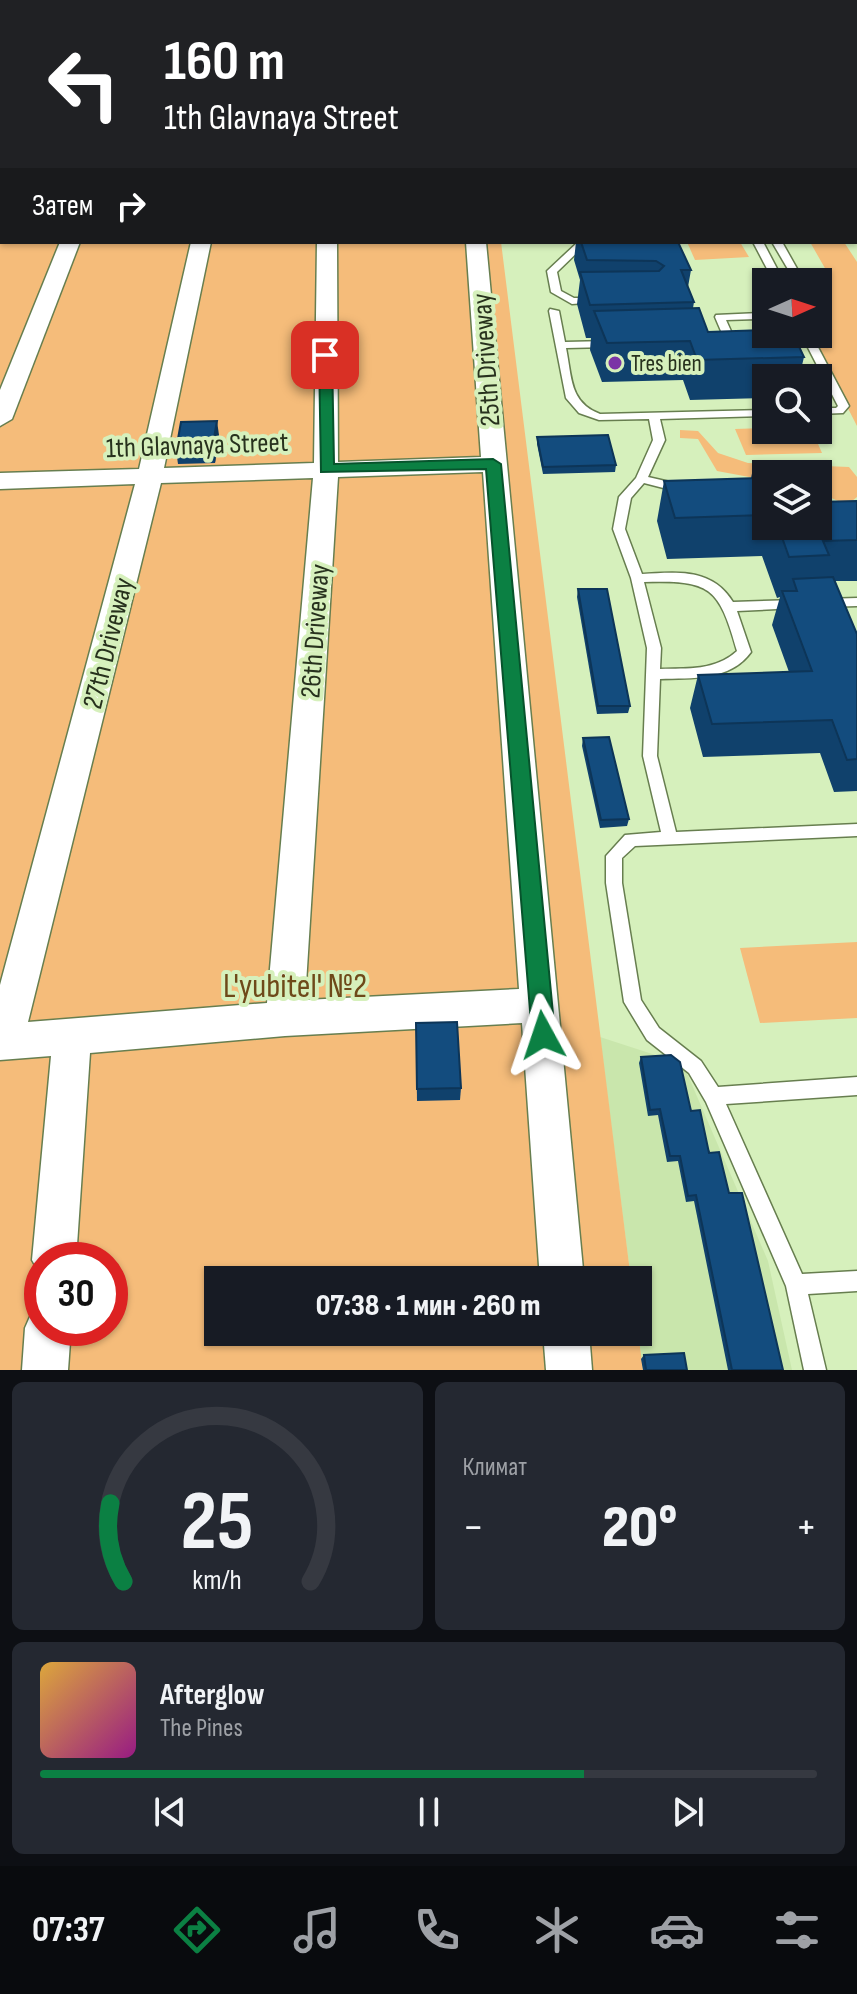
<!DOCTYPE html>
<html lang="ru">
<head>
<meta charset="utf-8">
<style>
  :root { --surface:#171b24; --page:#242831; --text:#f1f3f6; --muted:#9ea1a6; --line:#363941; --accent:#0b8043 }
  body { margin:0; font-family:"Sofia Sans Condensed",sans-serif; background:var(--page); color:var(--text); height:100vh; display:flex; flex-direction:column; font-size:30px; white-space:nowrap }
  * { box-sizing:border-box; margin:0 }
  p { font-size:26px; color:var(--muted) }
  .icon { flex:none; width:44px; height:44px; fill:none; stroke:currentColor; stroke-width:2; stroke-linecap:round; stroke-linejoin:round }
  .map { position:relative; height:1370px; overflow:hidden }
  .side { display:flex; flex-direction:column; gap:12px; padding:12px; background:#0d0f14; flex:1 }
  .side>* { flex:none }
  .hud { position:absolute; left:0px; top:0px; width:858px; height:244px; box-shadow:0 2px 6px #0004; background:#202124; color:#fff; overflow:hidden }
  .needle { width:52px; rotate:87deg }
  .fabs { position:absolute; left:752px; top:268px; display:grid; gap:16px }
  .fabs a { display:grid; place-items:center; width:80px; height:80px; border-radius:0px; background:var(--surface); box-shadow:0 2px 6px #0004; font-size:40px }
  .speed { position:absolute; left:24px; top:1242px; display:flex; gap:16px; font-size:40px; font-weight:700; text-align:center }
  .speed>* { display:grid; place-content:center; width:104px; height:104px; border-radius:50%; background:var(--surface); box-shadow:0 2px 6px #0004; line-height:1 }
  .speed .limit { border:12px solid #d22; background:#fff; color:#111 }
  .pin { position:absolute; display:grid; place-items:center; width:68px; height:68px; color:#fff; margin:-34px; border-radius:16px; box-shadow:0 4px 12px #0006 }
  .me { position:absolute; width:88px; margin:-44px; rotate:355deg; stroke-linejoin:round; filter:drop-shadow(0 0 6px #0008) }
  .turn { display:flex; align-items:center; gap:28px; height:168px; padding:0 32px; font-size:36px }
  .turn .icon { width:104px; height:104px; stroke-width:2.5 }
  .turn b { display:block; font-size:56px; line-height:68px }
  .then { display:flex; align-items:center; height:76px; padding:0 32px; background:#0003; gap:16px; font-size:30px }
  .big { font-size:60px; font-weight:800; line-height:1.1 }
  .side .widget { flex:1; display:flex; flex-direction:column; justify-content:center; gap:12px; min-width:0; padding:0 28px; border-radius:12px; background:var(--page) }
  .side .dial { align-items:center; gap:0 }
  .dial svg { height:208px; overflow:visible; fill:none; stroke:var(--line); stroke-width:7; stroke-linecap:round; text-anchor:middle }
  .dial text { fill:var(--text); stroke:none }
  .song { display:flex; align-items:center; gap:24px }
  .cover { width:96px; height:96px; border-radius:12px; background:linear-gradient(135deg,hsl(40 70% 55%),hsl(310 70% 35%)) }
  .played { height:8px; border-radius:4px; background:linear-gradient(90deg,var(--accent) 70%,var(--line) 70%) }
  .keys { display:flex; justify-content:space-around; direction:ltr }
  .heat { display:flex; justify-content:space-between; align-items:center; font-size:44px; direction:ltr }
  .side .tiles { flex:1; display:grid; gap:12px; grid-template-columns:1fr 1fr }
  .widget:last-child { grid-column:span 2 }
  .trip { position:absolute; left:204px; top:1266px; width:448px; height:80px; border-radius:0px; background:var(--surface); box-shadow:0 2px 6px #0004; font-weight:800; line-height:80px; text-align:center }
  .tabs { display:flex; height:128px; justify-content:space-around; align-items:center; background:#090b0e; color:var(--muted) }
  .tabs .icon { width:56px; height:56px }
  .tabs .current { color:var(--accent) }
  .tabs b { font-size:36px; color:var(--text) }
  .map>svg:first-child { display:block }
  .built { fill:#c9e6ac }
  .green { fill:#f5bc7a; fill-rule:evenodd }
  .lines { fill:none; stroke-linecap:round; stroke-linejoin:round }
  .service-casing { stroke:#677e4f; stroke-width:3 }
  .minor-casing { stroke:#677e4f; stroke-width:3 }
  .primary-casing { stroke:#677e4f; stroke-width:3 }
  .service { fill:#fff; fill-rule:evenodd }
  .minor { fill:#fff; fill-rule:evenodd }
  .primary { fill:#fff; fill-rule:evenodd }
  .wall { fill:#10416c }
  .shaded-wall { fill:#0d3558 }
  .building { fill:#134c7e; stroke:#0d3558; stroke-width:2 }
  .route { fill:#0b8043; stroke:#07532c; stroke-width:2 }
  .poi-dot { fill:#7b34a6; stroke:#d6f0bc; stroke-width:3 }
  .labels { text-anchor:middle; stroke-width:8; stroke-linejoin:round; paint-order:stroke }
  .far-poi-label { font-size:24px; fill:#27311d; stroke:#d6f0bc; text-anchor:start }
  .street-label { font-size:28px; fill:#27311d; stroke:#d6f0bc }
  .near-park-label { font-size:34px; fill:#6e4919; stroke:#d6f0bc }
</style>
</head>
<body>
<div class="map">
<svg width="857" height="1370" viewBox="0 0 857 1370">
  <rect width="100%" height="100%" fill="#d6f0bc"/>
  <polygon class="built" points="600,1037 683,1064 768,1261 792,1370 643,1370 638,1332 638,1280 631,1280"/>
  <g class="green">
    <path d="M0,0H484L2,2V242H501L631,1280H218V1332H638L643,1370H0ZM42,1260H110V1328H42Z"/>
    <polygon points="687,242 740,242 749,257 695,260"/>
    <polygon points="810,242 844,242 857,262 857,426 810,334 818,334 818,282 783,282 775,268 826,270"/>
    <polygon points="766,428 812,430 822,453 746,455 735,429"/>
    <polygon points="680,430 698,431 718,453 748,463 849,467 857,477 857,497 847,505 818,492 818,474 766,474 766,480 717,471 698,439 680,438"/>
    <polygon points="857,942 857,1018 760,1023 740,948"/>
  </g>
  <g class="lines">
    <g class="service-casing">
      <g id="service">
        <polygon points="550,0 557,0 558,2 551,2"/>
        <polygon points="2,193 2,199 0,200 0,194"/>
        <rect x="0" y="216" width="2" height="6"/>
        <rect x="856" y="221" width="1" height="6"/>
        <polygon points="578,242 588,242 557,272 561,291 574,298 599,298 599,302 572,304 551,292 547,271"/>
        <polygon points="753,242 763,242 784,282 774,282"/>
        <polygon points="772,242 782,242 800,274 798,276 792,276"/>
        <path d="M550,309L559,311L565,342L609,341L614,344L609,347L566,348C572,377 569,402 600,414L766,410V416L660,419L665,440L648,477L683,485L685,488L679,492L644,483L631,498L625,529L642,574C678,572 712,568 733,602L797,600L804,604L797,608L737,611L751,652C730,681 692,678 660,679L657,756L676,832L857,824V836L635,846L622,858V883L641,1000L659,1028L701,1061L718,1087L857,1077V1095L726,1104L802,1274L857,1271V1291L808,1294L826,1370H804L786,1286L706,1102L689,1073L647,1040L624,1002L606,883V856L625,835L661,832L643,756L647,648L631,578L613,529L619,497L636,478L653,440L649,419L599,420L579,413L566,398L549,311ZM644,582C711,580 719,587 737,651C715,671 688,668 660,669L661,648Z"/>
        <polygon points="760,313 766,318 766,331 762,330 757,319 726,320 735,340 722,344 717,341 724,338 715,317 716,315"/>
        <polygon points="801,334 811,334 849,406 843,413 818,414 818,408 836,408 838,406"/>
        <polygon points="857,598 857,606 825,607 818,603 825,599"/>
      </g>
    </g>
    <g class="minor-casing">
      <g id="minor">
        <polygon points="57,0 71,0 56,2"/>
        <polygon points="168,0 182,0 167,2"/>
        <rect x="279" y="0" width="14" height="2"/>
        <rect x="391" y="0" width="14" height="2"/>
        <rect x="0" y="38" width="2" height="8"/>
        <polygon points="0,113 2,113 0,127"/>
        <polygon points="60,242 80,242 12,419 0,426 0,390"/>
        <path d="M191,242H211L164,468L314,463L317,242H337L338,462L481,457L466,242H486L584,1280H540L522,1023L285,1036L90,1053L76,1260H42V1277L32,1260L51,1056L0,1060V985L135,484L0,489V473L139,469ZM483,472L519,989L305,1000L338,477ZM313,478L267,1003L28,1022L161,483Z"/>
        <polygon points="42,1308 42,1328 71,1328 68,1370 22,1370 25,1328 32,1312"/>
        <polygon points="543,1332 589,1332 592,1370 546,1370"/>
      </g>
    </g>
    <g class="primary-casing">
      <g id="primary">
        <polygon points="663,0 684,0 685,2 664,2"/>
        <polygon points="717,0 739,0 740,2 718,2"/>
        <rect x="856" y="119" width="1" height="15"/>
        <rect x="856" y="206" width="1" height="17"/>
      </g>
    </g>
    <use href="#service" class="service"/>
    <use href="#minor" class="minor"/>
    <use href="#primary" class="primary"/>
  </g>
  <g class="wall">
    <polygon points="576,242 678,242 691,270 688,287 694,302 693,308 708,332 804,357 799,378 766,378 766,398 690,400 683,380 602,382 590,350 591,338 586,338 577,304 580,280 574,260"/>
    <polygon points="219,435 215,463 178,464 176,450"/>
    <polygon points="537,437 616,465 615,472 543,474 537,444"/>
    <polygon points="754,464 766,474 766,526 818,526 857,501 857,581 835,581 857,634 857,791 834,792 820,753 703,757 690,708 698,675 789,672 772,625 780,597 777,598 762,556 667,559 657,521 664,481 751,478"/>
    <polygon points="578,589 630,706 628,713 597,714 577,597"/>
    <polygon points="583,738 629,819 627,826 600,828 582,746"/>
    <polygon points="416,1023 461,1088 460,1100 417,1101"/>
    <polygon points="641,1057 691,1111 729,1193 783,1370 728,1370 694,1201 686,1202 678,1161 667,1162 658,1115 648,1116 639,1063"/>
    <polygon points="644,1355 687,1370 643,1370 641,1359"/>
  </g>
  <g class="shaded-wall">
    <polygon points="512,0 535,0 512,2"/>
    <polygon points="217,421 219,435 215,463 212,449"/>
  </g>
  <g class="building">
    <polygon points="581,242 678,242 691,270 681,270 694,302 590,305 580,272 659,271 664,266 656,261 587,260"/>
    <polygon points="699,308 708,332 766,330 766,334 793,334 804,357 697,360 690,341 607,343 594,311"/>
    <polygon points="217,421 212,449 176,450 181,422"/>
    <polygon points="608,435 616,465 543,467 537,437"/>
    <polygon points="754,464 778,464 782,474 766,474 766,515 675,518 664,481 759,478"/>
    <polygon points="857,501 857,540 823,541 829,555 789,557 778,526 818,526 818,502"/>
    <polygon points="833,577 857,634 857,759 847,760 832,720 712,724 698,675 812,671 782,591 797,591 793,579"/>
    <polygon points="578,589 607,589 630,706 598,706"/>
    <polygon points="609,737 629,819 601,820 583,738"/>
    <polygon points="457,1022 461,1088 417,1089 416,1023"/>
    <polygon points="671,1055 680,1062 691,1111 700,1110 709,1153 719,1152 729,1193 742,1193 783,1370 732,1370 696,1195 688,1196 680,1156 670,1156 660,1109 650,1110 641,1057"/>
    <polygon points="684,1353 687,1370 646,1370 644,1355"/>
  </g>
  <polygon class="route" points="325,351 332,355 334,464 493,459 501,464 555,1035 551,1043 543,1046 535,1043 532,1035 486,469 321,472 319,355"/>
  <circle class="poi-dot" cx="615" cy="363" r="8"/>
  <g class="labels">
    <g class="far-poi-label">
      <text x="631" y="371">Tres bien</text>
    </g>
    <g class="street-label">
      <text transform="translate(485 360) rotate(-94)" y="10">25th Driveway</text>
      <text transform="translate(197 444) rotate(-2)" y="10">1th Glavnaya Street</text>
      <text transform="translate(314 631) rotate(-86)" y="10">26th Driveway</text>
      <text transform="translate(107 643) rotate(-76)" y="10">27th Driveway</text>
    </g>
    <g class="near-park-label">
      <text x="295" y="997">L'yubitel' №2</text>
    </g>
  </g>
</svg>
<div class="fabs">
<a><svg class="needle" viewBox="-14 -14 28 28"><path d="M0-13l5 13h-10z" fill="#e53935"/><path d="M0 13l5-13h-10z" fill="#9ea1a6"/></svg></a>
<a><svg class="icon" aria-label="search" viewBox="0 0 24 24"><circle cx="10" cy="10" r="6"/><path d="M15 15l6 6"/></svg></a>
<a><svg class="icon" aria-label="layers" viewBox="0 0 24 24"><path d="M12 4l9 5-9 5-9-5zM3 14l9 5 9-5"/></svg></a>
</div>
<div class="speed"><div class="limit">30</div></div>
<div class="pin" style="left:325px;top:355px;background:#d93025"><svg class="icon" aria-label="arrive" viewBox="0 0 24 24"><path d="M6 21V4h12l-3 4 3 4H6"/></svg></div>
<svg class="me" style="left:543px;top:1035px" viewBox="-20 -20 40 40"><path d="M0-17L14 15 0 8-14 15z" fill="#0b8043" stroke="#fff" stroke-width="4"/></svg>
<div class="trip">07:38 · 1 мин · 260 m</div>
<div class="hud">
<div class="turn"><svg class="icon" aria-label="left" viewBox="0 0 24 24"><path d="M17 20v-9H6M10 6l-5 5 5 5"/></svg><div><b>160 m</b>1th Glavnaya Street</div></div>
<div class="then">Затем<svg class="icon" aria-label="right" viewBox="0 0 24 24"><path d="M7 20v-9h11M14 6l5 5-5 5"/></svg></div>
</div>
</div>
<section class="side">
<div class="tiles">
<div class="widget dial"><svg viewBox="0 0 100 80">
<path d="M14 69A42 42 0 1 1 86 69"/>
<path d="M14 69A42 42 0 0 1 9 39" stroke="#0b8043"/>
<text x="50" y="56" font-size="32" font-weight="700">25</text>
<text x="50" y="72" font-size="11">km/h</text>
</svg></div>
<div class="widget"><p>Климат</p>
<div class="heat"><a>−</a><b class="big">20°</b><a>+</a></div>
</div>
<div class="widget">
<div class="song"><i class="cover"></i><div><b>Afterglow</b><p>The Pines</p></div></div>
<div class="played"></div>
<div class="keys"><svg class="icon" aria-label="previous" viewBox="0 0 24 24"><path d="M18 5L8 12l10 7zM5 5v14"/></svg><svg class="icon" aria-label="pause" viewBox="0 0 24 24"><path d="M8 5v14M16 5v14"/></svg><svg class="icon" aria-label="next" viewBox="0 0 24 24"><path d="M6 5l10 7-10 7zM19 5v14"/></svg></div>
</div>
</div>
</section>
<nav class="tabs">
<b>07:37</b>
<svg class="icon current" aria-label="directions" viewBox="0 0 24 24"><path d="M12 3l9 9-9 9-9-9zM9 14v-3h6M13 9l2 2-2 2"/></svg>
<svg class="icon" aria-label="music" viewBox="0 0 24 24"><path d="M9 18V5l10-2v13"/><circle cx="6" cy="18" r="3"/><circle cx="16" cy="16" r="3"/></svg>
<svg class="icon" aria-label="phone" viewBox="0 0 24 24"><path d="M5 4h4l2 5-3 2q2 4 5 5l2-3 5 2v4C11 20 4 13 5 4z"/></svg>
<svg class="icon" aria-label="climate" viewBox="0 0 24 24"><path d="M12 3v18M4 7l16 10M4 17L20 7"/></svg>
<svg class="icon" aria-label="car" viewBox="0 0 24 24"><path d="M5 17H2v-5l4-1 3-4h7l3 4 3 1v5h-3M9 17h6M6 11h13"/><circle cx="7" cy="17" r="2"/><circle cx="17" cy="17" r="2"/></svg>
<svg class="icon" aria-label="filters" viewBox="0 0 24 24"><path d="M4 7h16M4 17h16"/><circle cx="9" cy="7" r="2"/><circle cx="15" cy="17" r="2"/></svg>
</nav>
</body>
</html>
